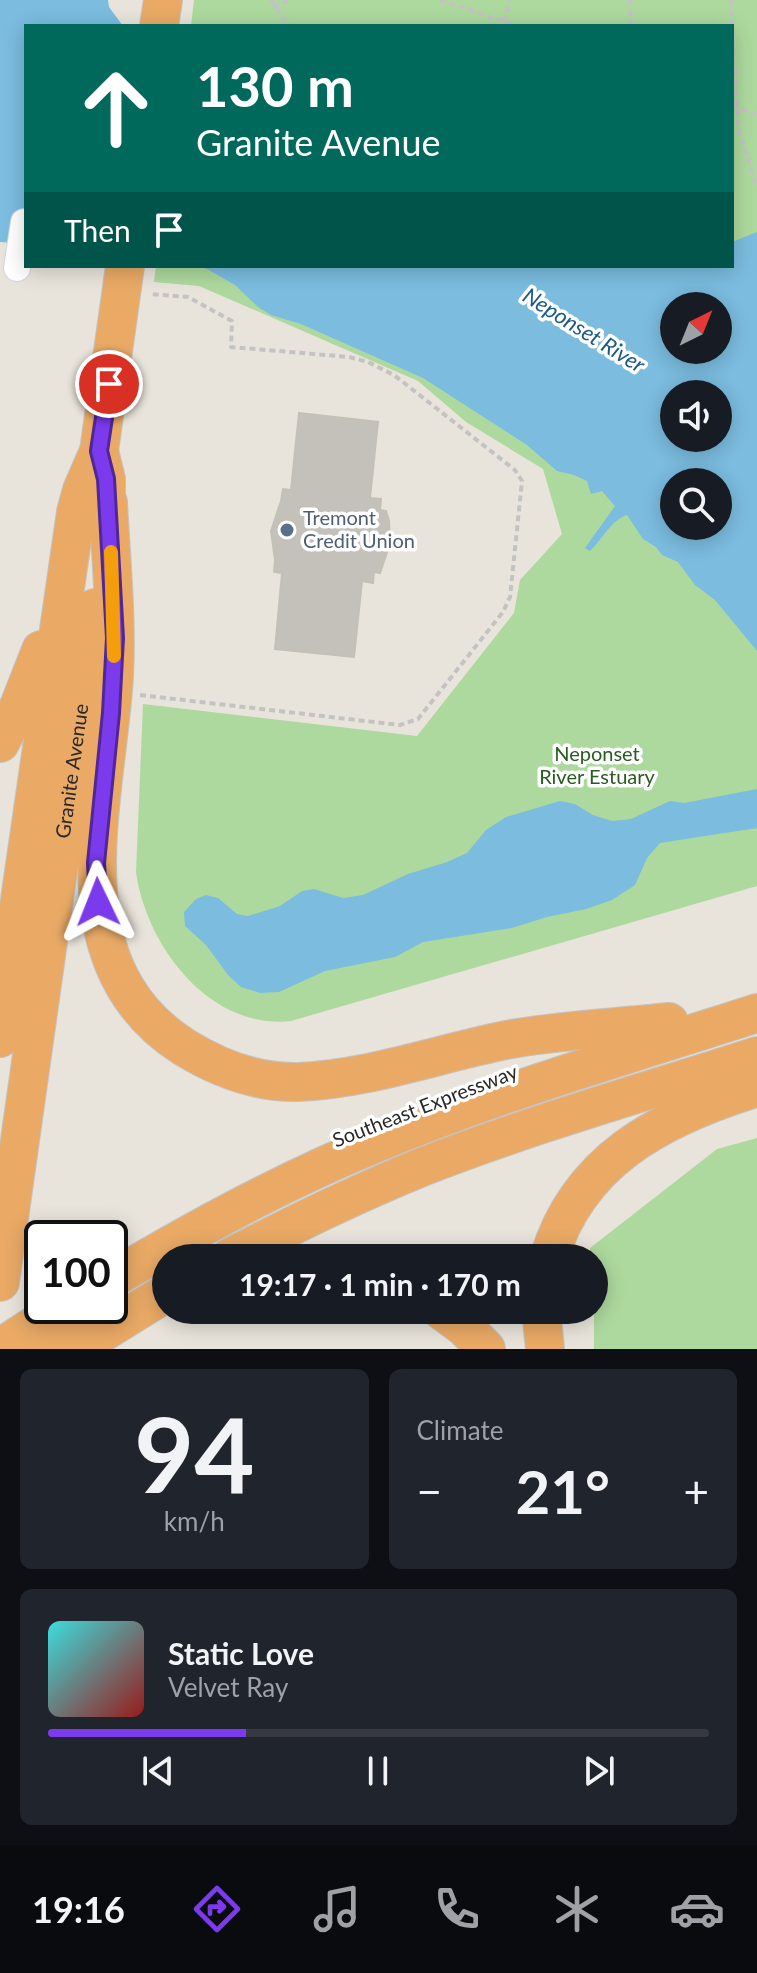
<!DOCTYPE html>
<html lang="en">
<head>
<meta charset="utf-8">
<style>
  :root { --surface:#171b24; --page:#20242c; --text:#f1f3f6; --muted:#9ea1a6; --line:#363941; --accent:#7c3aed }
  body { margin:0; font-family:Lato,sans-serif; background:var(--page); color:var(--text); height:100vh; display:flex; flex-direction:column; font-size:30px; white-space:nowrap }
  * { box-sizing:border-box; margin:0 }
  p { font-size:26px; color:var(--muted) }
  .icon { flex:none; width:44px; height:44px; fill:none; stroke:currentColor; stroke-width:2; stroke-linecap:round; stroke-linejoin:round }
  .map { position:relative; height:1349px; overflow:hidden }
  .panel { display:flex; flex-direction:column; gap:20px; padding:20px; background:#0d0f14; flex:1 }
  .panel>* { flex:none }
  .guide { position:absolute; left:24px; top:24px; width:710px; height:244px; border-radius:0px; box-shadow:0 4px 20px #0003; background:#00695c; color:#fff; overflow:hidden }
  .needle { width:52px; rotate:43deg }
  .buttons { position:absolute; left:660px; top:292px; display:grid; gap:16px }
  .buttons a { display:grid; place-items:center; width:72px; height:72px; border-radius:50%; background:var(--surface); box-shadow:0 4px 20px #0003; font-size:40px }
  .speed { position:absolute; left:24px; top:1220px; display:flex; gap:16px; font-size:40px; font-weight:700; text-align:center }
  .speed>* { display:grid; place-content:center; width:104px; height:104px; border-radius:50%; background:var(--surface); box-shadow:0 4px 20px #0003; line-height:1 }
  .speed .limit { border:4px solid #111; border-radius:12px; background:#fff; color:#111 }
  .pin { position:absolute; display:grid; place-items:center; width:68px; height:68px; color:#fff; margin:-34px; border:4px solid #fff; border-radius:50%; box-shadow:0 2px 8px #0007 }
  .me { position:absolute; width:88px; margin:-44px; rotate:358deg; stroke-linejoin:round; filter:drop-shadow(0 0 6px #0008) }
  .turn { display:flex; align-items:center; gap:28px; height:168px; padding:0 40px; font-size:36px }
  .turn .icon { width:104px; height:104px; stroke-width:2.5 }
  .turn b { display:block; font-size:56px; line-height:68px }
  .then { display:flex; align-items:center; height:76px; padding:0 40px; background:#0003; gap:16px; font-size:30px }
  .big { font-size:60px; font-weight:700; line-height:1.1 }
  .panel .widget { flex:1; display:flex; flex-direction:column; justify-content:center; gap:12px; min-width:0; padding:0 28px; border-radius:12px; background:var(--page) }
  .panel .dial { align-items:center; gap:0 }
  .dial b { font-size:104px; line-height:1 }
  .song { display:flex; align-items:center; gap:24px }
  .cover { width:96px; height:96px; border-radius:12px; background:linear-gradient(135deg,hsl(180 70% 55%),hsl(0 70% 35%)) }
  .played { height:8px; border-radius:4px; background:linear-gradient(90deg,var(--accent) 30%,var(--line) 30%) }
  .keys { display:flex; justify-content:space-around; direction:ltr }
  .heat { display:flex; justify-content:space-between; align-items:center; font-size:44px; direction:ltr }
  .panel .tiles { flex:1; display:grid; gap:20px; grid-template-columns:1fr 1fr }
  .widget:last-child { grid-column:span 2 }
  .trip { position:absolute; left:152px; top:1244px; width:456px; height:80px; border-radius:40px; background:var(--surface); box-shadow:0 4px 20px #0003; font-weight:700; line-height:80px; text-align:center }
  .tabs { display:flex; height:128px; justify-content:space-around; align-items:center; background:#090b0e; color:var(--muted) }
  .tabs .icon { width:56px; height:56px }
  .tabs .selected { color:var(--accent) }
  .tabs b { font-size:36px; color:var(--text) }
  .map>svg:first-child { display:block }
  .green { fill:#add99e; fill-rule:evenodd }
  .water { fill:#7bbcdf; fill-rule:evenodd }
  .building { fill:#c4c1bb; stroke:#c4c0b6; stroke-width:2 }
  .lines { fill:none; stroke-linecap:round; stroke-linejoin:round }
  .minor-casing { stroke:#d1d3df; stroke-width:28 }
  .highway-casing { stroke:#c3c3c3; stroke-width:40 }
  .path { stroke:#c3c3c3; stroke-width:4; stroke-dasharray:6 4; stroke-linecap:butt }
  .minor { stroke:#fff; stroke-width:26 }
  .highway { stroke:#eaaa66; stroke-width:38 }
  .route-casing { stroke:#51269a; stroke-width:20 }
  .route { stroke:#7c3aed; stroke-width:14 }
  .slow { stroke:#f59e0b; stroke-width:14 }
  .service-dot { fill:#5c6f8a; stroke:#fff; stroke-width:3 }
  .labels { text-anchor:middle; stroke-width:7; stroke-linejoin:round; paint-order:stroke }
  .service-label { font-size:20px; fill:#4e5e75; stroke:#fff; text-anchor:start }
  .park-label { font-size:20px; fill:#295b22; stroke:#fff }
  .street-label { font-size:20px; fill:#282828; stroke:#fff }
  .water-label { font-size:22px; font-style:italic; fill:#1d5a87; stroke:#fff }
</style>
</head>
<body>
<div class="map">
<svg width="757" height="1349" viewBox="0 0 757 1349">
  <rect width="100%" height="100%" fill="#e9e4db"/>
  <g class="green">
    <path d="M194,0H757V886L291,1021C209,1030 146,945 136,872L143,704L417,736L514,613L520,580L562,534L543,469L466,422L418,381L199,286L154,282L156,266H732V26H191ZM674,306H718V350H674ZM674,394H718V438H674ZM674,482H718V526H674Z"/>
    <polygon points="757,1138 757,1349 594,1349 594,1258 590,1258 590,1248 717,1149"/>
  </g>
  <g class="water">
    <polygon points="0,0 108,0 109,7 123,26 26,26 26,244 0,242"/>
    <path d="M757,232V651L715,600L695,585L678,562L662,555L656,547L643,539L627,515C611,520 602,540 590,551L585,548L615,506L602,491L591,494L587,481L574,475L557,471L527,445L423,378L301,324L271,315L258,307L235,285L202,266H732V242ZM674,306H718V350H674ZM674,394H718V438H674ZM674,482H718V526H674Z"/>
    <polygon points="757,789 757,828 660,843 647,858 635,885 612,900 586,909 547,917 512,928 423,942 395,957 325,971 279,992 260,993 241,987 228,975 206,945 185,926 184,912 196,899 206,895 218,898 237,914 248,916 280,906 302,891 314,889 343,898 363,895 408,874 447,862 467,853 486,830 506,817 560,801 575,804 593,815 612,821 631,819 670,801 684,803"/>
  </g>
  <polygon class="building" points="299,413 378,422 370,498 381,499 380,510 386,511 389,521 390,543 380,573 374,572 373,583 362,581 354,657 275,649 282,573 274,572 275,560 271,531 281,501 283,489 291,490"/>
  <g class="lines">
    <g class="minor-casing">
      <polyline id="minor" points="17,268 24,222"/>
    </g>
    <g class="highway-casing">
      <g id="highway">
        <polyline points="159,26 163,0"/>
        <polyline points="99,451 106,479 106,527"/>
        <path d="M108,502C111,560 117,619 114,677C106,803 54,964 184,1047C218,1068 257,1083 298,1082C369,1079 437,1054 506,1040C559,1030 615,1028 669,1022"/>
        <polyline points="0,743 19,706 41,650"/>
        <polyline points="0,1038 76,512 82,490 99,451 125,266"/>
        <path d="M229,1258C292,1225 356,1194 422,1167C532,1124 645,1092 757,1056"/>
        <path d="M549,1258C578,1161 659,1119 749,1090L757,1084"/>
        <path d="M110,1280C197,1228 285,1180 379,1142C502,1091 630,1054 757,1013"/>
        <path id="s1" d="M0,1282L95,608"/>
        <polyline points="441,1310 464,1327 486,1349"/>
        <polyline points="541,1310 545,1349"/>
        <polyline points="0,1348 64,1306"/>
        <polyline points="42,1349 92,1316"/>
        <polyline points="76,1349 166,1293"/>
      </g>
    </g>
    <g class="path">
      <polyline points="271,0 285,21 293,26"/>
      <polyline points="440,0 518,26"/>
      <polyline points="630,0 631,26"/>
      <polyline points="731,0 738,127 757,188"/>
      <polyline points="273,7 289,0"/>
      <polyline points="504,21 510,0"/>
      <polyline points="732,105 757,115"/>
      <polyline points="140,695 400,725 418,719 503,612 510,597 522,481 515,470 394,375 368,362 349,357 231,347 232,321 188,297 150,294"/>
    </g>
    <use href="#minor" class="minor"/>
    <use href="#highway" class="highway"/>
  </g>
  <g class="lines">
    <g class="route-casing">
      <polyline id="route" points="98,902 96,863 111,713 115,638 106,479 99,451 109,384"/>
    </g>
    <use href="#route" class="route"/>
    <polyline class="slow" points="111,552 114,656"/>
  </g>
  <circle class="service-dot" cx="287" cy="530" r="8"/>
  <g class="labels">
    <g class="service-label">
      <text x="303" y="525">Tremont<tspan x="303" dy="23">Credit Union</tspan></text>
    </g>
    <g class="park-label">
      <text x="597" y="761">Neponset<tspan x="597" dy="23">River Estuary</tspan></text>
    </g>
    <g class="street-label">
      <text dy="7" stroke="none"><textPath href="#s1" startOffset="516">Granite Avenue</textPath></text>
      <text transform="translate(425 1106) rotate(-21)" y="7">Southeast Expressway</text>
    </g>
    <g class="water-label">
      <text transform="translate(584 330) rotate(32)" y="8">Neponset River</text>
    </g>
  </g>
</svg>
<div class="buttons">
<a><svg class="needle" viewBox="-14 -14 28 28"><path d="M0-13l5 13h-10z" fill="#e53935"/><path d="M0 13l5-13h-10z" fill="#9ea1a6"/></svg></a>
<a><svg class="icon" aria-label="sound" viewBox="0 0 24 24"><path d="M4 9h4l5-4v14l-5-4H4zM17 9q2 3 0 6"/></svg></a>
<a><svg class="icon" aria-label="search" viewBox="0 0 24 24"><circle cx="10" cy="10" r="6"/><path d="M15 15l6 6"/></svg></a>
</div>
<div class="speed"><div class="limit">100</div></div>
<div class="pin" style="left:109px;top:384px;background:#d93025"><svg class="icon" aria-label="arrive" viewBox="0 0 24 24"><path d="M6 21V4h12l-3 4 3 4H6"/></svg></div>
<svg class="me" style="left:98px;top:902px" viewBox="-20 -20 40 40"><path d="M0-17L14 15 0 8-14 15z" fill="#7c3aed" stroke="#fff" stroke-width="4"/></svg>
<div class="trip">19:17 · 1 min · 170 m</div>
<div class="guide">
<div class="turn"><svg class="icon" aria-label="ahead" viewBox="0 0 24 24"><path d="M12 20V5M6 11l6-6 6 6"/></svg><div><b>130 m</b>Granite Avenue</div></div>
<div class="then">Then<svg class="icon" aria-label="arrive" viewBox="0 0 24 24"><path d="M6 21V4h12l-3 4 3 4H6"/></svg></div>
</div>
</div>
<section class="panel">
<div class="tiles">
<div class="widget dial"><b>94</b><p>km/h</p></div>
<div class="widget"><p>Climate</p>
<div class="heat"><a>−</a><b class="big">21°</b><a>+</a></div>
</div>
<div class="widget">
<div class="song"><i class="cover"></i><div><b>Static Love</b><p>Velvet Ray</p></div></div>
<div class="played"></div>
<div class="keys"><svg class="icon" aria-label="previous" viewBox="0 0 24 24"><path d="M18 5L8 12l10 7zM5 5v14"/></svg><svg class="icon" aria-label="pause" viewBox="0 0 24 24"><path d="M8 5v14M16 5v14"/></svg><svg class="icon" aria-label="next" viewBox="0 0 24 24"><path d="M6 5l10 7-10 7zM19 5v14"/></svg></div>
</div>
</div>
</section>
<nav class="tabs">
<b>19:16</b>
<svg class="icon selected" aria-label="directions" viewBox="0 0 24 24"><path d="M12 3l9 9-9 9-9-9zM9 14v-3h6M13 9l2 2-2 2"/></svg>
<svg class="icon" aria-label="music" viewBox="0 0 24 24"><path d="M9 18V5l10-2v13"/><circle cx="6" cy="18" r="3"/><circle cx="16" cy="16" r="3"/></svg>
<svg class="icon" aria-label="phone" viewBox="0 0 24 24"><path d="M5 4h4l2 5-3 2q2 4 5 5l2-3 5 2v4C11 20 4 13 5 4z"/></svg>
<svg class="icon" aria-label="climate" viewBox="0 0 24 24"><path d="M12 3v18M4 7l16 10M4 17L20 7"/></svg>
<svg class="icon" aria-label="car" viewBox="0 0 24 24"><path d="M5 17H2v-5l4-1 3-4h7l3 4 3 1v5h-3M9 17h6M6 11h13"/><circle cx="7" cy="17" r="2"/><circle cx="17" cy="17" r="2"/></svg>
</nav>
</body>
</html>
